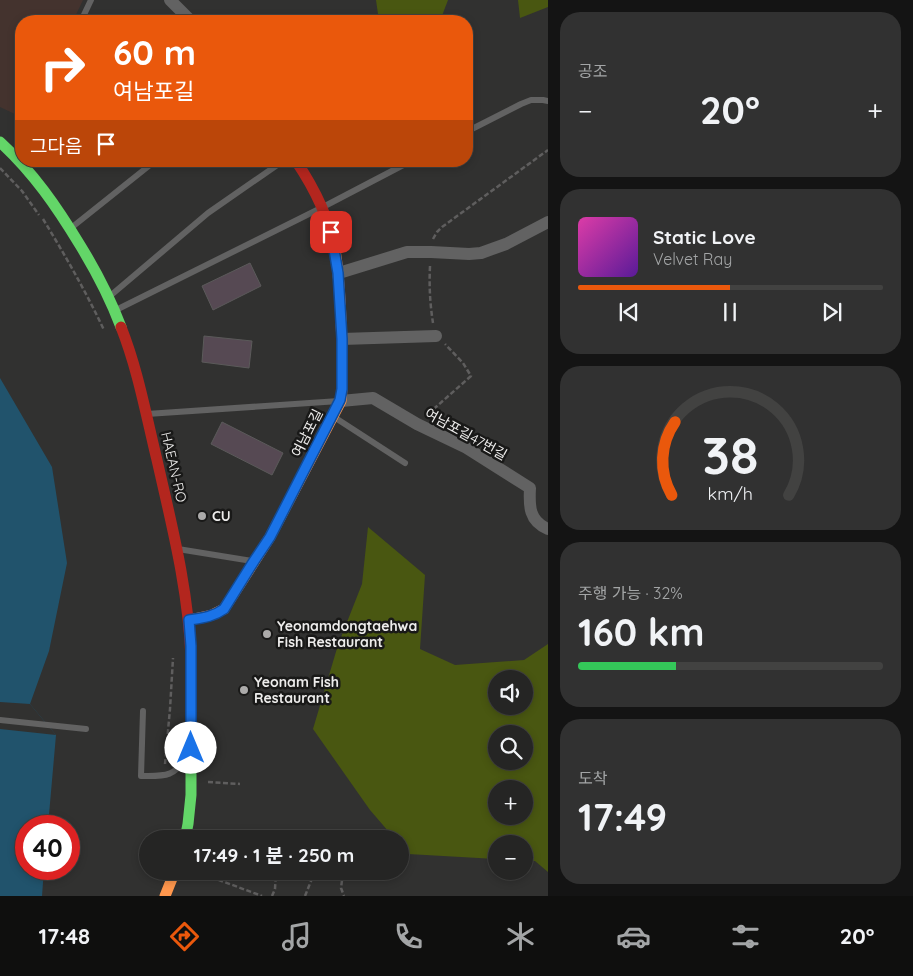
<!DOCTYPE html>
<html lang="ko">
<head>
<meta charset="utf-8">
<style>
  :root { --surface:#252524; --page:#313131; --text:#f1f3f6; --muted:#a3a5a6; --line:#424241; --accent:#ea580c }
  body { margin:0; font-family:Quicksand,"Noto Sans KR",sans-serif; background:var(--page); color:var(--text); height:100vh; display:flex; flex-direction:column; font-size:19px; white-space:nowrap }
  * { box-sizing:border-box; margin:0 }
  p { font-size:16px; color:var(--muted) }
  .icon { flex:none; width:28px; height:28px; fill:none; stroke:currentColor; stroke-width:2; stroke-linecap:round; stroke-linejoin:round }
  .map { position:relative; flex:1; overflow:hidden }
  .panel { display:flex; flex-direction:column; gap:12px; padding:12px; background:#141414; width:365px }
  .panel>* { flex:none }
  .top-card { position:absolute; left:15px; top:15px; width:458px; height:152px; border-radius:20px; box-shadow:0 2px 8px #0003,0 0 0 1px var(--line); background:#ea580c; color:#fff; overflow:hidden }
  .controls { position:absolute; left:488px; top:670px; display:grid; gap:10px }
  .controls a { display:grid; place-items:center; width:45px; height:45px; border-radius:50%; background:var(--surface); box-shadow:0 2px 8px #0003,0 0 0 1px var(--line); font-size:25px }
  .speed { position:absolute; left:15px; top:815px; display:flex; gap:10px; font-size:25px; font-weight:700; text-align:center }
  .speed>* { display:grid; place-content:center; width:65px; height:65px; border-radius:50%; background:var(--surface); box-shadow:0 2px 8px #0003,0 0 0 1px var(--line); line-height:1 }
  .speed .limit { border:8px solid #d22; background:#fff; color:#111 }
  .pin { position:absolute; display:grid; place-items:center; width:42px; height:42px; color:#fff; margin:-21px; border-radius:10px; box-shadow:0 2px 8px #0006 }
  .me { position:absolute; width:55px; margin:-28px; rotate:0deg; stroke-linejoin:round; filter:drop-shadow(0 0 4px #0008) }
  .turn { display:flex; align-items:center; gap:18px; height:105px; padding:0 15px; font-size:22px }
  .turn .icon { width:65px; height:65px; stroke-width:2.5 }
  .turn b { display:block; font-size:35px; line-height:42px }
  .then { display:flex; align-items:center; height:48px; padding:0 15px; background:#0003; gap:10px; font-size:19px }
  .big { font-size:38px; font-weight:700; line-height:1.1 }
  .panel .tile { flex:1; display:flex; flex-direction:column; justify-content:center; gap:8px; min-width:0; padding:0 18px; border-radius:20px; background:var(--page) }
  .panel .dial { align-items:center; gap:0 }
  .dial svg { height:130px; overflow:visible; fill:none; stroke:var(--line); stroke-width:7; stroke-linecap:round; text-anchor:middle }
  .dial text { fill:var(--text); stroke:none }
  .song { display:flex; align-items:center; gap:15px }
  .cover { width:60px; height:60px; border-radius:8px; background:linear-gradient(135deg,hsl(320 70% 55%),hsl(270 70% 35%)) }
  .played { height:5px; border-radius:2px; background:linear-gradient(90deg,var(--accent) 50%,var(--line) 50%) }
  .keys { display:flex; justify-content:space-around; direction:ltr }
  .heat { display:flex; justify-content:space-between; align-items:center; font-size:28px; direction:ltr }
  .charge { height:8px; border-radius:4px; background:linear-gradient(90deg,#34c759 32%,var(--line) 0) }
  .trip { position:absolute; left:139px; top:830px; width:270px; height:50px; border-radius:25px; background:var(--surface); box-shadow:0 2px 8px #0003,0 0 0 1px var(--line); font-weight:700; line-height:50px; text-align:center }
  .tabs { display:flex; height:80px; justify-content:space-around; align-items:center; background:#0f0f0e; color:var(--muted) }
  .tabs .icon { width:35px; height:35px }
  .tabs .current { color:var(--accent) }
  .tabs b { font-size:22px; color:var(--text) }
  main { display:flex; flex:1; min-height:0 }
  .map>svg:first-child { display:block }
  .education { fill:#44332e }
  .green { fill:#495711; fill-rule:evenodd }
  .water { fill:#21536c }
  .pier { fill:#313130 }
  .building { fill:#564953; stroke:#5b5a5a }
  .lines { fill:none; stroke-linecap:round; stroke-linejoin:round }
  .path { stroke:#5f5e5e; stroke-width:2.5; stroke-dasharray:5 2.5; stroke-linecap:butt }
  .lane { stroke:#626262; stroke-width:6 }
  .street { stroke:#626262; stroke-width:12 }
  .fast { stroke:#63d668; stroke-width:11 }
  .slow { stroke:#ff974d; stroke-width:11 }
  .jam { stroke:#b3261e; stroke-width:11 }
  .route-casing { stroke:#114b97; stroke-width:12 }
  .route { stroke:#1a73e8; stroke-width:9 }
  .poi-dot { fill:#acabaa; stroke:#191918; stroke-width:2 }
  .labels { text-anchor:middle; stroke-width:5; stroke-linejoin:round; paint-order:stroke }
  .street-label { font-size:14px; fill:#eeedec; stroke:#191918 }
  .poi-label { font-size:14px; font-weight:bold; fill:#eeedec; stroke:#191918; text-anchor:start }
</style>
</head>
<body>
<main>
<div class="map">
<svg width="548" height="896" viewBox="0 0 548 896">
  <rect width="100%" height="100%" fill="#313130"/>
  <polygon class="education" points="0,0 83,0 73,21 21,21 21,117 0,107"/>
  <g class="green">
    <polygon points="376,0 448,0 440,21 379,21"/>
    <polygon points="518,0 548,0 548,7 520,18"/>
    <path d="M368,527L425,575L420,649L455,665L524,660L548,644V872L535,861H524V844H496V859L408,854L400,845V839H395L370,810L313,729L338,645L362,584ZM496,679H524V706H496ZM496,734H524V761H496ZM496,789H524V816H496Z"/>
  </g>
  <polygon class="water" points="0,378 52,467 67,563 49,651 30,704 56,735 48,826 26,826 26,869 44,869 42,896 0,896"/>
  <polygon class="pier" points="0,702 30,704 56,735 0,729"/>
  <g class="building">
    <polygon points="250,263 261,286 213,310 202,286"/>
    <polygon points="204,336 252,341 249,368 202,362"/>
    <polygon points="222,422 283,453 272,475 211,444"/>
  </g>
  <g class="lines">
    <g class="path">
      <polyline points="0,168 22,191 39,215"/>
      <path d="M43,219C65,255 86,292 104,330"/>
      <polyline points="433,239 437,232 442,227 548,150"/>
      <path d="M430,266C429,286 430,304 433,323"/>
      <polyline points="428,414 471,376 463,363 445,344"/>
      <polyline points="165,764 170,709 173,658"/>
      <polyline points="208,782 240,784"/>
      <polyline points="189,873 219,880 262,896"/>
      <polyline points="343,873 341,888 344,896"/>
      <polyline points="272,896 275,889 276,871"/>
      <polyline points="305,896 315,871"/>
    </g>
    <g class="lane">
      <polyline points="81,21 91,0"/>
      <polyline points="466,132 521,104 531,100 543,100 548,101"/>
      <polyline points="71,228 155,161"/>
      <polyline points="110,296 208,213 283,161"/>
      <polyline points="116,310 323,207 411,161"/>
      <polyline points="147,414 339,401"/>
      <polyline points="334,417 405,463"/>
      <polyline points="178,549 252,561"/>
      <path d="M143,711L141,776C164,776 174,778 187,756"/>
      <polyline points="0,720 86,729"/>
    </g>
    <g class="street">
      <polyline points="170,0 191,21"/>
      <polyline points="339,273 407,252 431,252 469,254 481,253 506,244 548,222"/>
      <polyline points="342,339 436,336"/>
      <path d="M341,401L373,398L417,424L465,447L530,488C529,506 529,521 548,529"/>
    </g>
    <g class="fast">
      <path d="M0,142C33,172 57,207 80,245C96,271 110,298 121,327"/>
      <polyline points="185,839 188,824 191,795 191,660"/>
    </g>
    <g class="slow">
      <path d="M189,620L212,615L224,609L270,537L341,401C344,374 342,347 341,320C340,296 339,273 335,250"/>
      <polyline points="165,896 175,871"/>
    </g>
    <g class="jam">
      <path d="M296,161C315,189 329,217 335,250"/>
      <path d="M121,327C138,370 146,415 157,460C172,526 189,592 191,660"/>
    </g>
  </g>
  <g class="lines">
    <g class="route-casing">
      <path id="route" d="M191,748V646L189,620C202,618 213,617 224,609L254,561L270,537L340,400L342,389V339L338,273L331,232"/>
    </g>
    <use href="#route" class="route"/>
  </g>
  <g class="poi-dot">
    <circle cx="202" cy="516" r="5"/>
    <circle cx="267" cy="634" r="5"/>
    <circle cx="244" cy="690" r="5"/>
  </g>
  <g class="labels">
    <g class="street-label">
      <text transform="translate(307 433) rotate(-63)" y="5">여남포길</text>
      <text transform="translate(466 434) rotate(29)" y="5">여남포길47번길</text>
      <text transform="translate(174 467) rotate(77)" y="5">HAEAN-RO</text>
    </g>
    <g class="poi-label">
      <text x="212" y="521">CU</text>
      <text x="277" y="631">Yeonamdongtaehwa<tspan x="277" dy="16">Fish Restaurant</tspan></text>
      <text x="254" y="687">Yeonam Fish<tspan x="254" dy="16">Restaurant</tspan></text>
    </g>
  </g>
</svg>
<div class="controls">
<a><svg class="icon" aria-label="sound" viewBox="0 0 24 24"><path d="M4 9h4l5-4v14l-5-4H4zM17 9q2 3 0 6"/></svg></a>
<a><svg class="icon" aria-label="search" viewBox="0 0 24 24"><circle cx="10" cy="10" r="6"/><path d="M15 15l6 6"/></svg></a>
<a>+</a>
<a>−</a>
</div>
<div class="speed"><div class="limit">40</div></div>
<div class="pin" style="left:331px;top:232px;background:#d93025"><svg class="icon" aria-label="arrive" viewBox="0 0 24 24"><path d="M6 21V4h12l-3 4 3 4H6"/></svg></div>
<svg class="me" style="left:191px;top:748px" viewBox="-20 -20 40 40"><circle r="19" fill="#fff"/><path d="M0-13L10 11 0 6-10 11z" fill="#1a73e8"/></svg>
<div class="trip">17:49 · 1 분 · 250 m</div>
<div class="top-card">
<div class="turn"><svg class="icon" aria-label="right" viewBox="0 0 24 24"><path d="M7 20v-9h11M14 6l5 5-5 5"/></svg><div><b>60 m</b>여남포길</div></div>
<div class="then">그다음<svg class="icon" aria-label="arrive" viewBox="0 0 24 24"><path d="M6 21V4h12l-3 4 3 4H6"/></svg></div>
</div>
</div>
<section class="panel">
<div class="tile"><p>공조</p>
<div class="heat"><a>−</a><b class="big">20°</b><a>+</a></div>
</div>
<div class="tile">
<div class="song"><i class="cover"></i><div><b>Static Love</b><p>Velvet Ray</p></div></div>
<div class="played"></div>
<div class="keys"><svg class="icon" aria-label="previous" viewBox="0 0 24 24"><path d="M18 5L8 12l10 7zM5 5v14"/></svg><svg class="icon" aria-label="pause" viewBox="0 0 24 24"><path d="M8 5v14M16 5v14"/></svg><svg class="icon" aria-label="next" viewBox="0 0 24 24"><path d="M6 5l10 7-10 7zM19 5v14"/></svg></div>
</div>
<div class="tile dial"><svg viewBox="0 0 100 80">
<path d="M14 69A42 42 0 1 1 86 69"/>
<path d="M14 69A42 42 0 0 1 16 24" stroke="#ea580c"/>
<text x="50" y="56" font-size="32" font-weight="700">38</text>
<text x="50" y="72" font-size="11">km/h</text>
</svg></div>
<div class="tile"><p>주행 가능 · 32%</p><b class="big">160 km</b><div class="charge"></div></div>
<div class="tile"><p>도착</p><b class="big">17:49</b></div>
</section>
</main>
<nav class="tabs">
<b>17:48</b>
<svg class="icon current" aria-label="directions" viewBox="0 0 24 24"><path d="M12 3l9 9-9 9-9-9zM9 14v-3h6M13 9l2 2-2 2"/></svg>
<svg class="icon" aria-label="music" viewBox="0 0 24 24"><path d="M9 18V5l10-2v13"/><circle cx="6" cy="18" r="3"/><circle cx="16" cy="16" r="3"/></svg>
<svg class="icon" aria-label="phone" viewBox="0 0 24 24"><path d="M5 4h4l2 5-3 2q2 4 5 5l2-3 5 2v4C11 20 4 13 5 4z"/></svg>
<svg class="icon" aria-label="climate" viewBox="0 0 24 24"><path d="M12 3v18M4 7l16 10M4 17L20 7"/></svg>
<svg class="icon" aria-label="car" viewBox="0 0 24 24"><path d="M5 17H2v-5l4-1 3-4h7l3 4 3 1v5h-3M9 17h6M6 11h13"/><circle cx="7" cy="17" r="2"/><circle cx="17" cy="17" r="2"/></svg>
<svg class="icon" aria-label="filters" viewBox="0 0 24 24"><path d="M4 7h16M4 17h16"/><circle cx="9" cy="7" r="2"/><circle cx="15" cy="17" r="2"/></svg>
<b>20°</b>
</nav>
</body>
</html>
